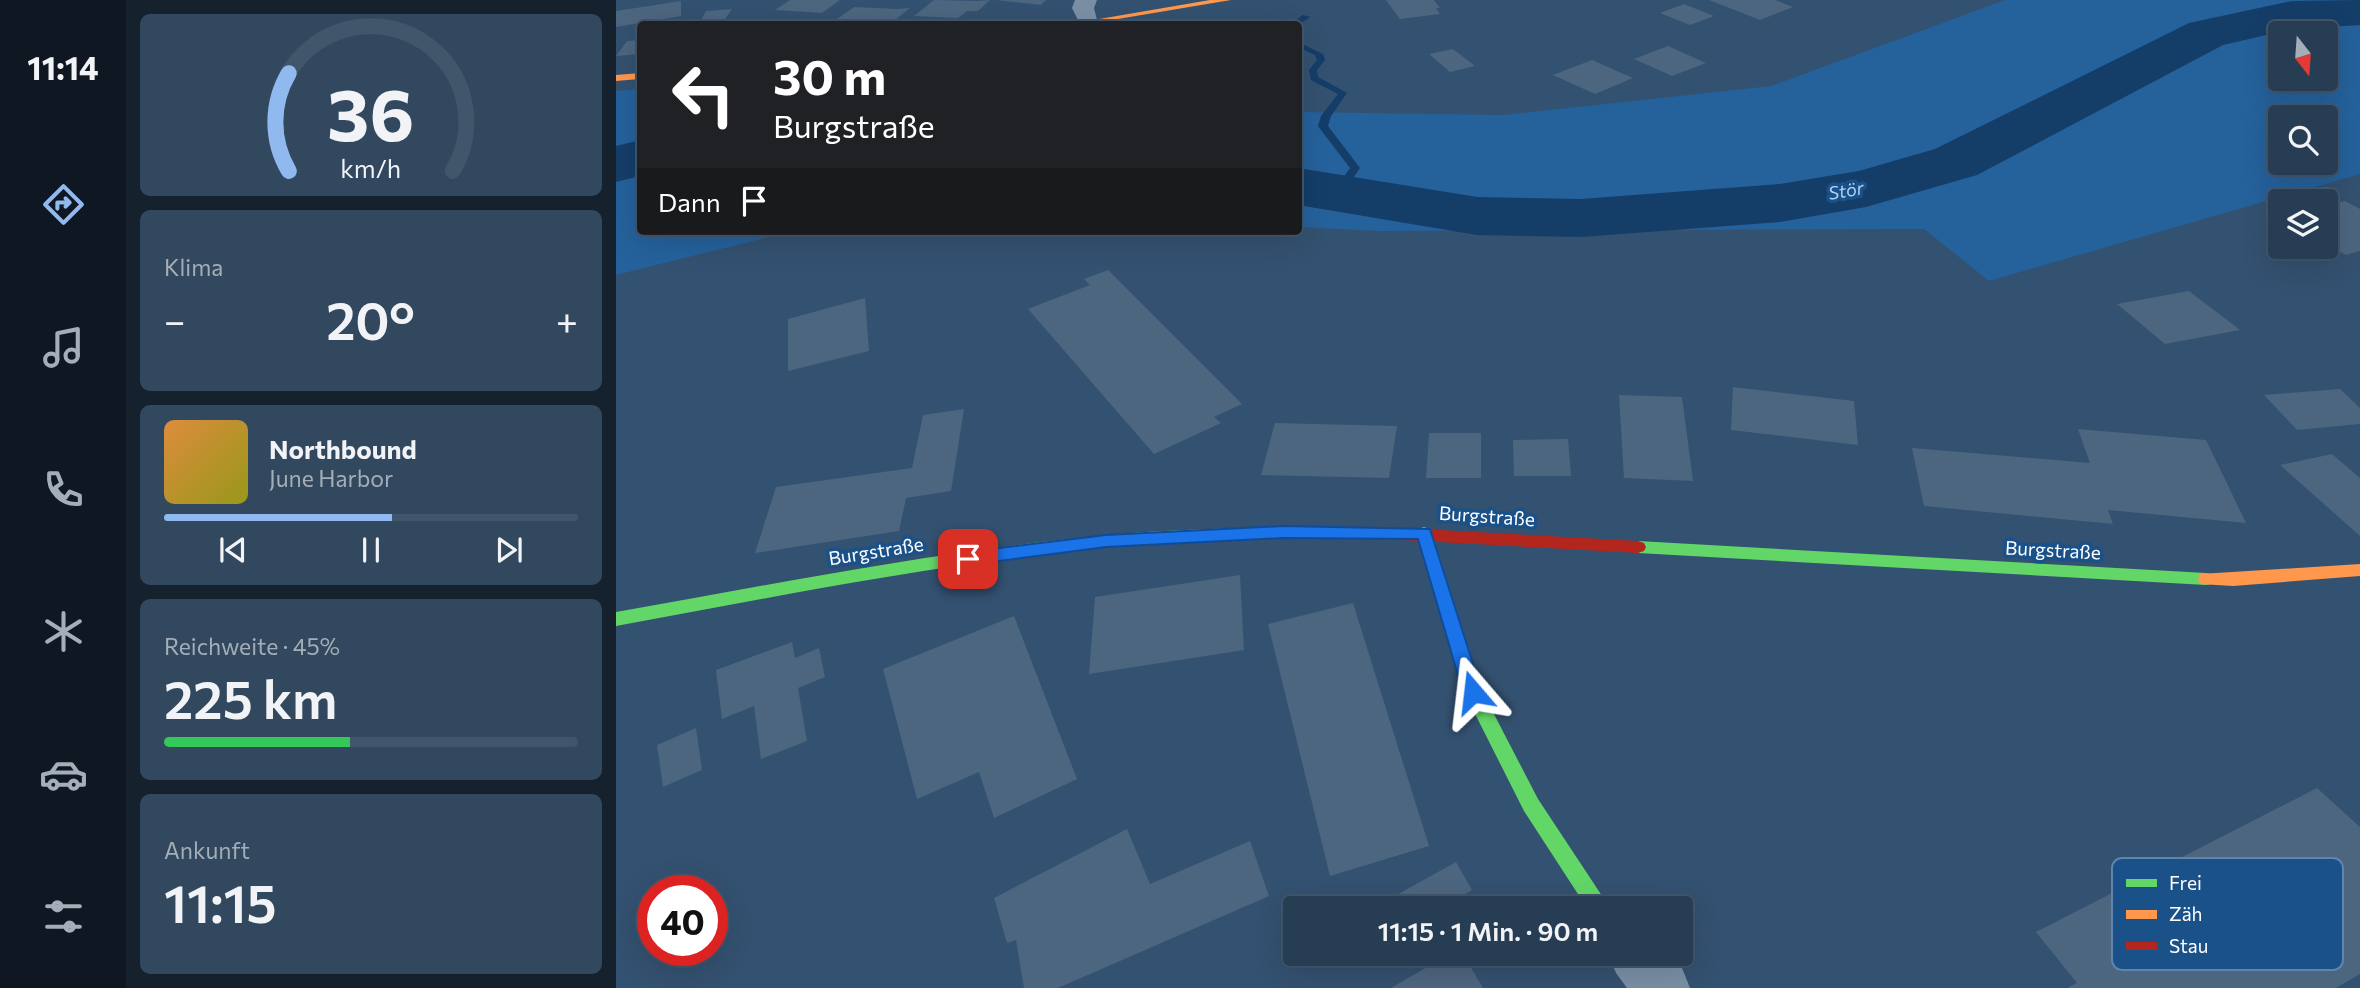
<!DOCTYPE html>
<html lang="de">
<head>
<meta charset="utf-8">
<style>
  :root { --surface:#263d54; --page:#32485e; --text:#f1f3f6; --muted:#a4aeb8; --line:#42566b; --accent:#90b9f0 }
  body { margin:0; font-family:Commissioner,sans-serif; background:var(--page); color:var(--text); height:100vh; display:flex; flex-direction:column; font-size:26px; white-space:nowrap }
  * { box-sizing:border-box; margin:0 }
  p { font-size:23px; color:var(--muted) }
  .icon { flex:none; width:38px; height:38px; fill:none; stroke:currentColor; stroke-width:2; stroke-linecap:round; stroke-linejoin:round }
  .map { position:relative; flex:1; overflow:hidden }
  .panel { display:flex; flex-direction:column; gap:14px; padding:14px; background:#15222e; width:490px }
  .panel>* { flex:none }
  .hud { position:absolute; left:21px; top:21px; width:665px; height:214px; border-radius:7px; box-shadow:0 7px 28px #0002,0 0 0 2px var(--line); background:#202124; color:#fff; overflow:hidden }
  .needle { width:46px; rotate:163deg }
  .tools { position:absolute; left:1652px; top:21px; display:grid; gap:14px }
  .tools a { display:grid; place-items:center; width:70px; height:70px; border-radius:7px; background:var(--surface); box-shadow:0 7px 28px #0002,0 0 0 2px var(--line); font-size:35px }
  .speed { position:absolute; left:21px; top:875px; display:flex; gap:14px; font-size:35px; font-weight:700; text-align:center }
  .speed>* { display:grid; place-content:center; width:91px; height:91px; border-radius:50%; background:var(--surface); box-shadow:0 7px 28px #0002,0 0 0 2px var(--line); line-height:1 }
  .speed .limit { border:10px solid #d22; background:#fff; color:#111 }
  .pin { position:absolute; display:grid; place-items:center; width:60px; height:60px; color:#fff; margin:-30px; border-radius:14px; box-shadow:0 4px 10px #0006 }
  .me { position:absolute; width:77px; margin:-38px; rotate:343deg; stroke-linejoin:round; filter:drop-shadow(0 0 5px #0008) }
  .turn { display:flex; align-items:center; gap:24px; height:147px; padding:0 21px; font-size:32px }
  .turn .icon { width:91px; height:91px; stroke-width:2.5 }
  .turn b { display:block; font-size:49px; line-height:60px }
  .then { display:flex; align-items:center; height:66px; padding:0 21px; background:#0003; gap:14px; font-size:26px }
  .big { font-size:52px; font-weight:600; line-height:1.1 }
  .panel .tile { flex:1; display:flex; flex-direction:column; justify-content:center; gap:10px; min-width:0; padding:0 24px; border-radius:10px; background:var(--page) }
  .panel .dial { align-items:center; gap:0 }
  .dial svg { height:182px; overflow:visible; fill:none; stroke:var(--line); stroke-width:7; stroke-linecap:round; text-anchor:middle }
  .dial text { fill:var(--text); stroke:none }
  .song { display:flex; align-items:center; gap:21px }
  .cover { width:84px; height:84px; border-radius:10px; background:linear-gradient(135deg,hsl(30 70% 55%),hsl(60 70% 35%)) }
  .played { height:7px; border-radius:4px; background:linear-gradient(90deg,var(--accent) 55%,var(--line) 55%) }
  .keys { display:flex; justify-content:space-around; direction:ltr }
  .heat { display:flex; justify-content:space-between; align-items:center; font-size:38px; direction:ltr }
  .charge { height:10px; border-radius:5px; background:linear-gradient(90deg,#34c759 45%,var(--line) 0) }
  .trip { position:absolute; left:667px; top:896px; width:410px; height:70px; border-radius:7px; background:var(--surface); box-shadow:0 7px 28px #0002,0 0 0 2px var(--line); font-weight:600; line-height:70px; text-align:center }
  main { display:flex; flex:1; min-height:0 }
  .tabs { display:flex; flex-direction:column; width:126px; justify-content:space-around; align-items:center; background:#0f1822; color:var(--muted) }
  .tabs .icon { width:49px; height:49px }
  .tabs .active { color:var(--accent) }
  .tabs b { font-size:32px; color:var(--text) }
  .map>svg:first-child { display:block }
  .green { fill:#25619b; fill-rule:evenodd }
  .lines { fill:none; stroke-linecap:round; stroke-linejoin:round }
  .stream { fill:#143d68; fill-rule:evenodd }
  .river { fill:#143d68; fill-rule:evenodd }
  .building { fill:#4d667f }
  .street { fill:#7a8fa5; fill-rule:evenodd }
  .fast { fill:#63d668; fill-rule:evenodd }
  .slow { fill:#ff974d; fill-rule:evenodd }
  .jam { fill:#b3261e; fill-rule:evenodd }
  .route { fill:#1a73e8; stroke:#114b97; stroke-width:2 }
  .labels { text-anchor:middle; stroke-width:7; stroke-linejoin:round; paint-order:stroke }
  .far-water-label { font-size:18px; font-style:italic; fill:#afd3f4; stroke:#1a5189 }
  .street-label { font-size:19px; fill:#fff; stroke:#1a5189 }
  .key { fill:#1a5189; stroke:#5f85ac; stroke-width:2 }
  .key-label { font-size:19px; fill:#fff }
</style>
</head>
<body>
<main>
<nav class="tabs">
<b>11:14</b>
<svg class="icon active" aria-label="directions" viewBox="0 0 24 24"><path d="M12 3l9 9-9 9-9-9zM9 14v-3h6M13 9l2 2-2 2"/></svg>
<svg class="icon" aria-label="music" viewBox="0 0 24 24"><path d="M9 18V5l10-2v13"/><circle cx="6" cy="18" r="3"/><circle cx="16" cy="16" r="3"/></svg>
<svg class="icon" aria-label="phone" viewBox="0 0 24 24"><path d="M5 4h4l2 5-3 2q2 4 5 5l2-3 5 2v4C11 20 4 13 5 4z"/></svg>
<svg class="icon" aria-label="climate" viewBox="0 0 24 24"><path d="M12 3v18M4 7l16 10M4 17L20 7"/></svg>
<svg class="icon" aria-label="car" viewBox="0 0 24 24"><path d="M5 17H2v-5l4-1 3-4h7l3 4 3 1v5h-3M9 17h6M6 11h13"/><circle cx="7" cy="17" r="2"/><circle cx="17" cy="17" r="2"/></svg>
<svg class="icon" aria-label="filters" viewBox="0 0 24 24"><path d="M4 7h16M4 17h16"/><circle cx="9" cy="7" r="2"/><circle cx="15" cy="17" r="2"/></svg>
</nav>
<section class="panel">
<div class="tile dial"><svg viewBox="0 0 100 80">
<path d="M14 69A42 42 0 1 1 86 69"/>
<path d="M14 69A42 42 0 0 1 14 26" stroke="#90b9f0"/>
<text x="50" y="56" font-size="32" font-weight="700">36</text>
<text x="50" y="72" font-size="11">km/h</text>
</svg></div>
<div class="tile"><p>Klima</p>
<div class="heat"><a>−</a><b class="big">20°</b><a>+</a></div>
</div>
<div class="tile">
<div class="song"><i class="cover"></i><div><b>Northbound</b><p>June Harbor</p></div></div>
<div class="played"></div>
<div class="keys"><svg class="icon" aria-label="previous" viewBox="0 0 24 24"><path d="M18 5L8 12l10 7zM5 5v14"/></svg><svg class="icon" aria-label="pause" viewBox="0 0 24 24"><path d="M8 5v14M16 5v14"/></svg><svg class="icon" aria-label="next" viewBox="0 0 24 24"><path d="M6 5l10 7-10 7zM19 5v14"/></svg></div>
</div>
<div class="tile"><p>Reichweite · 45%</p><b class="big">225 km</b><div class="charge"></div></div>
<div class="tile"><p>Ankunft</p><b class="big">11:15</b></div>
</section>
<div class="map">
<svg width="1744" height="988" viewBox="0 0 1744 988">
  <rect width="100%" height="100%" fill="#335170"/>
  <g class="green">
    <path d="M1389,0H1744V174L1373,281L1308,229L761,231L683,227V112L888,115L1155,86ZM1664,33H1710V79H1664ZM1664,117H1710V163H1664Z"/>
    <polygon points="24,89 24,231 177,231 0,275 0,91"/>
  </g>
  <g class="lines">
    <g class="stream">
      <polygon points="687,15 694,17 682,25 675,24"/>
      <polygon points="682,42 707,54 709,60 701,70 702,77 731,93 715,116 712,126 744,168 725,196 716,194 734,168 702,126 705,116 722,94 695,80 693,70 701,60 699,55 682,47"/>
    </g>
    <g class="river">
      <polygon points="1744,0 1744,25 1676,29 1607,45 1361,175 1250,207 1164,222 965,237 861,235 682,205 682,168 861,197 965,199 1164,184 1243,171 1319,149 1573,23 1676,1"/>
      <polygon points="24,140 24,176 0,182 0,146"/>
    </g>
  </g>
  <g class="building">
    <polygon points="174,0 224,0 206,13 159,10"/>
    <polygon points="318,0 361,1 374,0 362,11 351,11 342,18 298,16"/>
    <polygon points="380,0 430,0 425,5"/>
    <polygon points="770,0 818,0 824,8 820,8 824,14 784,19"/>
    <polygon points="1093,0 1159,0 1177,7 1144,20"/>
    <polygon points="65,1 65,16 0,27 0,11"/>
    <polygon points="1068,4 1098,16 1074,25 1044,13"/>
    <polygon points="238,7 281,9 294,8 279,20 268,20 262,24 214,24"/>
    <polygon points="116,9 109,19 102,20 98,24 83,24 90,11"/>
    <polygon points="24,40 24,54 0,56 11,41"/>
    <polygon points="1052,46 1090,63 1056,76 1018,59"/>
    <polygon points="837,49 859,66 834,72 813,54"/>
    <polygon points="976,60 1017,78 979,94 937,75"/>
    <polygon points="1729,201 1744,209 1744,251 1730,255 1710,244 1710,206"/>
    <polygon points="492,270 626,404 598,417 605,423 538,454 412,309 474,285 468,279"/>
    <polygon points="1573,291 1624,330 1549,344 1501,304"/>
    <polygon points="249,298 253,351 172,371 172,319"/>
    <polygon points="1117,387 1238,401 1242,445 1115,430"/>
    <polygon points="1724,389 1744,408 1744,424 1681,430 1648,395"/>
    <polygon points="1003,395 1066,397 1077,481 1008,478"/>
    <polygon points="348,409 335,491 290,498 283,531 139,553 160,487 296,468 307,415"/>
    <polygon points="659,423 781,426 773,478 645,475"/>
    <polygon points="1462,429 1590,440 1630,523 1492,510 1497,524 1308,506 1296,448 1474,463"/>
    <polygon points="813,433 865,433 865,478 810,478"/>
    <polygon points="952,439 955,476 898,476 897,440"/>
    <polygon points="1716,454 1744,478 1744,536 1664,465"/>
    <polygon points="624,575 628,650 473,674 479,597"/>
    <polygon points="737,603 813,846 714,876 652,624"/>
    <polygon points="398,616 461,779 378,818 363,772 301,799 267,669"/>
    <polygon points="176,642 179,658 203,648 209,677 182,688 191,741 145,759 138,706 106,719 100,670"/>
    <polygon points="80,728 86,770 47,787 41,745"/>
    <polygon points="1701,788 1744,827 1744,974 1720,988 1451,988 1461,983 1420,932"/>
    <polygon points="511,829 534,884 634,841 653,896 442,988 408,988 400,940 391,943 378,898"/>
    <polygon points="840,862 856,890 841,899 846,908 757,908"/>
    <polygon points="711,954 740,954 717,967"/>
    <polygon points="822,954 847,954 867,988 775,988 825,959"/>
  </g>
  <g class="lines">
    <g class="street">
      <polygon points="459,0 481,0 478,8 482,24 464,24 456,8"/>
      <polygon points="992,954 1054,954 1066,968 1074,988 1011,988 1000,973"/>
    </g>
    <g class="fast">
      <path d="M689,527H767L773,529L775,533L773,537L767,539C675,538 583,538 492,547C327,563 163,596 0,626V612C164,583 327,550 493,535C558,529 624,528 689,527Z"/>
      <polygon points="808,527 814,529 816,533 866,691 922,799 994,908 971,908 908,811 848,692 800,533 802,529"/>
      <polygon points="1022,541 1590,573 1596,574 1598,579 1596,584 1590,585 1022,553 1016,551 1014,547 1016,543"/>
    </g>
    <g class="slow">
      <polygon points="594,0 615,0 472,24 454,24"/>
      <polygon points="24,73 24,79 0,81 0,75"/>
      <polygon points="1744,564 1744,576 1617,586 1584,584 1582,579 1584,574"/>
    </g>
    <polygon class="jam" points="767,527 1022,541 1028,543 1030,547 1028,551 1022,553 767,539 761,537 759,533 761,529"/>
  </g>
  <polygon class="route" points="668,526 814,529 866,692 863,697 850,697 847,692 802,539 668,538 490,547 352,565 344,559 352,552 490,535"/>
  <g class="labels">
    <g class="far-water-label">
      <text transform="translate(1230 191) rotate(-10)" y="6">Stör</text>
    </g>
    <g class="street-label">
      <text transform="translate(871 516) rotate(4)" y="7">Burgstraße</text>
      <text transform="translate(1437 550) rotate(3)" y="7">Burgstraße</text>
      <text transform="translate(260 551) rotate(-9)" y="7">Burgstraße</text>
    </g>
  </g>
  <rect x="1496" y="858" width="231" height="112" rx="10" class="key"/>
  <rect x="1510" y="879" width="31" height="8" fill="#63d668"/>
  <rect x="1510" y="910" width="31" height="9" fill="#ff974d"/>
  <rect x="1510" y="942" width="31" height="8" fill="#b3261e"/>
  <g class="key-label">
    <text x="1553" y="890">Frei</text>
    <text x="1553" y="921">Zäh</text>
    <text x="1553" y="953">Stau</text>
  </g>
</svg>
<div class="tools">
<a><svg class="needle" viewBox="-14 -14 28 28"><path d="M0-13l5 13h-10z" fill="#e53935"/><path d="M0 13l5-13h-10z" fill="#a4aeb8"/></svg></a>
<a><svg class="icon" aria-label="search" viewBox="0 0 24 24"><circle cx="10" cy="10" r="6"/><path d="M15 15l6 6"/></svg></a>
<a><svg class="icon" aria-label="layers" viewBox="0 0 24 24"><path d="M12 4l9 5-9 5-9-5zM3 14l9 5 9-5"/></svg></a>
</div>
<div class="speed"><div class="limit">40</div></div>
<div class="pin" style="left:352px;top:559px;background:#d93025"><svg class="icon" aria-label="arrive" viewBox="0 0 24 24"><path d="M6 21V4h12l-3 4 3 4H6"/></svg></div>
<svg class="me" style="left:857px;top:692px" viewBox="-20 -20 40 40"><path d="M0-17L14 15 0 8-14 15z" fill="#1a73e8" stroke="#fff" stroke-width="4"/></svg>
<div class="trip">11:15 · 1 Min. · 90 m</div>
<div class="hud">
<div class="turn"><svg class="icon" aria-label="left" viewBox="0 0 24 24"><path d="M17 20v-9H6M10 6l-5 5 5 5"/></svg><div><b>30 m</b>Burgstraße</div></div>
<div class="then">Dann<svg class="icon" aria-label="arrive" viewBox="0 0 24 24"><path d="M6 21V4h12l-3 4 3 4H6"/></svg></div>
</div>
</div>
</main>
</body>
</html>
